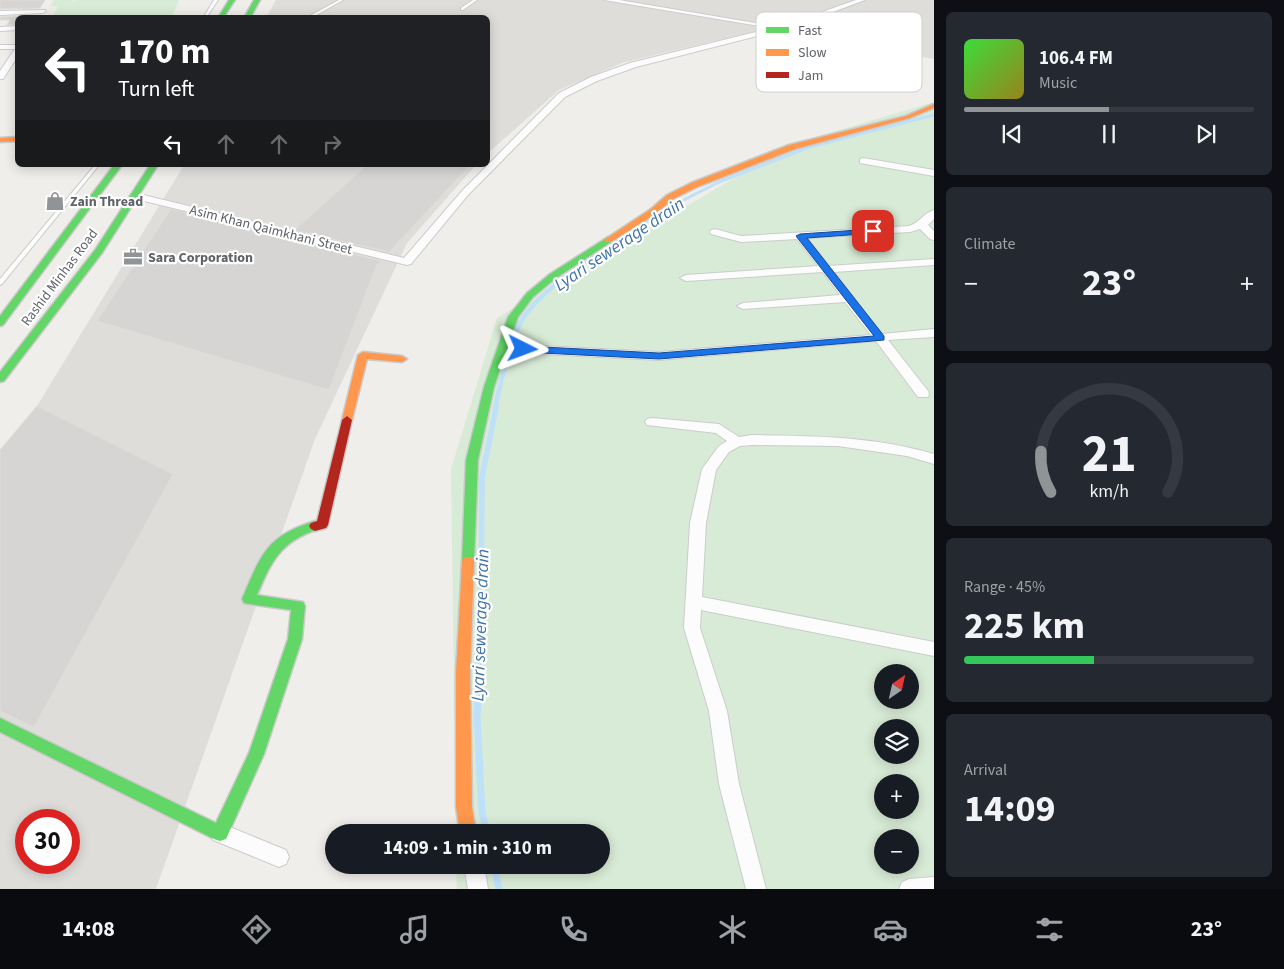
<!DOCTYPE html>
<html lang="en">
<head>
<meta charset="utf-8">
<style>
  :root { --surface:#171b24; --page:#242831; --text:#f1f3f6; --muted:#9ea1a6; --line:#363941; --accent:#919496 }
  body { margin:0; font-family:"Source Sans 3",sans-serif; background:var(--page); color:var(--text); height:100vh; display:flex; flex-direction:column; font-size:19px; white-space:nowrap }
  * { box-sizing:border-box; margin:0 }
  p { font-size:16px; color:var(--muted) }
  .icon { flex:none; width:28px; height:28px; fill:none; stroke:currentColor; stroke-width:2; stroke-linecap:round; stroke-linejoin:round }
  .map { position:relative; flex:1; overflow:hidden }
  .sheet { display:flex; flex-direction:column; gap:12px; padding:12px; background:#0d0f14; width:350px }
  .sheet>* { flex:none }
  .hud { position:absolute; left:15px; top:15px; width:475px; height:152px; border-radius:8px; box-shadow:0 2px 12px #0003; background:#202124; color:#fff; overflow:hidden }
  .needle { width:32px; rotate:34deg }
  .buttons { position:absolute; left:874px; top:664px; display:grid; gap:10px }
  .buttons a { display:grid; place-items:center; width:45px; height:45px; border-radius:50%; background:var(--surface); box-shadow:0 2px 12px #0003; font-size:25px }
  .speed { position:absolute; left:15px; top:809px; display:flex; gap:10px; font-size:25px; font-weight:700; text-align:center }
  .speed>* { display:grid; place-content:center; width:65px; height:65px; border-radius:50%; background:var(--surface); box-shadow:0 2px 12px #0003; line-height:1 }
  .speed .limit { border:8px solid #d22; background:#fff; color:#111 }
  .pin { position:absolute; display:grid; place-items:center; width:42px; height:42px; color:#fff; margin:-21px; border-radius:10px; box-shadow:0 2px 8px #0006 }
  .me { position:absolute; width:55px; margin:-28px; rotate:93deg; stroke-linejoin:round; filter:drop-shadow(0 0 4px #0008) }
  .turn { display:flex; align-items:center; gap:18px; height:105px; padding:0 20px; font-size:22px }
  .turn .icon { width:65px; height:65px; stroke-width:2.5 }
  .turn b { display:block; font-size:35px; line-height:42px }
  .lanes { display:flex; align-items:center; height:48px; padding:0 20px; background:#0003; justify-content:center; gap:25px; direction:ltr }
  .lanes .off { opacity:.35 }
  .big { font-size:38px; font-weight:700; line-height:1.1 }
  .sheet .tile { flex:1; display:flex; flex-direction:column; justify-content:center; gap:8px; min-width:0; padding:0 18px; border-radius:8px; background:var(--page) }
  .sheet .dial { align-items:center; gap:0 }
  .dial svg { height:130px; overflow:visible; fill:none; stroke:var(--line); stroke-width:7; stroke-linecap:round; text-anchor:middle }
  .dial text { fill:var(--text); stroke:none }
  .song { display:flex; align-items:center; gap:15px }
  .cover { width:60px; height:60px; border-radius:8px; background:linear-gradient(135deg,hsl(120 70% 55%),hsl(50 70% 35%)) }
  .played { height:5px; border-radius:2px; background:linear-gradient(90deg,var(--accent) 50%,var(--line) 50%) }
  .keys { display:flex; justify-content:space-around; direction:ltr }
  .heat { display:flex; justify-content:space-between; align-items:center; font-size:28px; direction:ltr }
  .charge { height:8px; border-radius:4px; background:linear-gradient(90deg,#34c759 45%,var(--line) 0) }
  .trip { position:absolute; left:325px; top:824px; width:285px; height:50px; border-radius:25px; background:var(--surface); box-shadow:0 2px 12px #0003; font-weight:700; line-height:50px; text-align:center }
  .tab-bar { display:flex; height:80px; justify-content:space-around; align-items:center; background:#090b0e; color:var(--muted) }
  .tab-bar .icon { width:35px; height:35px }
  .tab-bar .active { color:var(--accent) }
  .tab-bar b { font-size:22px; color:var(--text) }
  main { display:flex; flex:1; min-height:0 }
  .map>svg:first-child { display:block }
  .industrial { fill:#dfddda; fill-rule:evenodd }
  .green { fill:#d8ebd6; fill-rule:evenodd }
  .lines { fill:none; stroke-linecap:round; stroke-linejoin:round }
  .stream-far3 { stroke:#bfe0f9; stroke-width:3 }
  .stream-far2 { stroke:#bfe0f9; stroke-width:4.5 }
  .stream-far1 { stroke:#bfe0f9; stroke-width:5.5 }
  .stream { stroke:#bfe0f9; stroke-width:7 }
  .building { fill:#d6d5d3; stroke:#deddd9 }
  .lane-casing { stroke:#cbcccc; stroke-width:2 }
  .street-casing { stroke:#cbcccc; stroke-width:2 }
  .fast-casing { stroke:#cacacb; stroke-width:3 }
  .slow-casing { stroke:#cacacb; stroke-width:3 }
  .jam-casing { stroke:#cacacb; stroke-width:3 }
  .lane { fill:#fdfcfc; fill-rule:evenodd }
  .street { fill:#fdfcfc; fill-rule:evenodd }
  .fast { fill:#63d668; fill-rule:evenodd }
  .slow { fill:#ff974d; fill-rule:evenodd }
  .jam { fill:#b3261e; fill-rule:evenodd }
  .route { fill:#1a73e8; stroke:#114b97 }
  .labels { text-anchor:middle; stroke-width:4.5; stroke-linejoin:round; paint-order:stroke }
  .far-poi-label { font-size:14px; font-weight:bold; fill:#5f6368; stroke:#fff; text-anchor:start }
  .far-street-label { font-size:14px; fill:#5f6368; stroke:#fff }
  .water-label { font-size:18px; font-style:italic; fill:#4174aa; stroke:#fff }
  .key { fill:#fff; stroke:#cfd0d2; stroke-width:1 }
  .key-label { font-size:14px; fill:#5f6368 }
</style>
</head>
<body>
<main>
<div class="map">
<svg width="934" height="889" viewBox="0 0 934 889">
  <rect width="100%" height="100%" fill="#efeeea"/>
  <g class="industrial">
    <polygon points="276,0 934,0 934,59 764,29 622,63 559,90 488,153 488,18 266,18"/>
    <path d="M184,165H476L407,243L315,439L156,889H0V456L37,406ZM26,820H69V862H26Z"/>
  </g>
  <g class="green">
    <polygon points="54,0 73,0 73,2 75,0 179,0 172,17 52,17 58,7 50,6"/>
    <path d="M934,102V889H457L456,865H601V832H456L451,469L497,318L792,144ZM882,672H910V700H882ZM882,728H910V755H882ZM882,782H910V810H882ZM882,838H910V865H882Z"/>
  </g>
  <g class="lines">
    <polyline class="stream-far3" points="619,240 668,208 719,182 810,147 934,115"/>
    <path class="stream-far2" d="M495,409C500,385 508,347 519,325C536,292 590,259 621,239"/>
    <polyline class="stream-far1" points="481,622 482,477 496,408"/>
    <g class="stream">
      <polyline points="481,620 477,718 482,813 487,832"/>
      <polyline points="494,865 499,889"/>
    </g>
  </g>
  <g class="building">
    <polygon points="0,0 45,0 40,8 0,9"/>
    <polygon points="36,15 34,18 18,18 18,24 7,25 10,20 0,20 0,17"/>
    <polygon points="367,165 470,165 389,252 295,230"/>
    <polygon points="171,209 381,261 376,266 329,390 97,321"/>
    <polygon points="37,406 173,474 34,727 0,711 0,450"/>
  </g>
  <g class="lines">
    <g class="lane-casing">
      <g id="lane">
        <polygon points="214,0 218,0 206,18 203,18"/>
        <polygon points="339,0 343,0 311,18 306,18"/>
        <polygon points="473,0 477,0 463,10 461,10 461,8"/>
        <polygon points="95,165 99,165 2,284 0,285 0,279"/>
      </g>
    </g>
    <g class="street-casing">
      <g id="street">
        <polygon points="604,0 619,0 779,27 856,0 865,0 792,27 636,67 597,81 565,97 468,195 411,264 407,265 132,198 130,196 135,193 404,258 462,191 559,93 591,77 630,63 772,28"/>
        <polygon points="45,10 46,11 43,13 0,15 0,11"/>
        <polygon points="18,26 18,30 0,31 0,27"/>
        <polygon points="0,45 18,45 18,56 3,79 0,79 0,71 15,49 0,49"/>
        <polygon points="863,158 934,170 934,176 860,163 860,159"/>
        <path d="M934,210V219L928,225L934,231V240L930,239L920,229L910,232L807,238L829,266L934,259V265L834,272L882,334L934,329V337L888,340L928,391L929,394L928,397H918L876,341L659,360L523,353L517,349L523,345L659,352L871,335L845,302L743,309L737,306L743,303L840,295L823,272L686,281L680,278L686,275L818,266L797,239L741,242L711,234L710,232L711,230L715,229L741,236L909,226C919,223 924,213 934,210Z"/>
        <path d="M652,418L719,424L739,437L752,435C814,436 873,436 934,454V464L907,456L838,446L752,445L740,446L729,452L716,470L706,523L702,597L934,642V656L701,610L700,628L727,711L739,784L766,889H746L719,784L709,711L684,628L690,523L702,469L719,446L727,441L716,433L647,425L645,422L647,419Z"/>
        <polygon points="220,823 286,850 289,857 286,864 279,867 213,840 210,833 213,826"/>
        <polygon points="464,865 484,865 488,889 468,889"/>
        <polygon points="934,877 934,889 899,889 902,882 909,879"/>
      </g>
    </g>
    <g class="fast-casing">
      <g id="fast">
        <polygon points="229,0 235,0 223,18 218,18"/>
        <polygon points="254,0 260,0 250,18 244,18"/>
        <polygon points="114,165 122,165 3,325 0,326 0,316"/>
        <polygon points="150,165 158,165 102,253 4,381 0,382 0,372 95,250"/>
        <polygon points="608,237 611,238 611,242 556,278 533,297 518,317 494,387 478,460 474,562 473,566 468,567 463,566 462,562 466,460 484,387 508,317 527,293 550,274"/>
        <path d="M315,521L319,523L321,526L319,529C281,541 272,560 257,595L303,602L305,606L302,639L264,754L226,839L220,841L214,839L0,732V718L216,823L249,753L288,639L291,610L249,604L244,603L242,599C261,555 266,536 315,521Z"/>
      </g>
    </g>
    <g class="slow-casing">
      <g id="slow">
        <polygon points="934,104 934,108 910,118 795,149 697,187 673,199 657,213 611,242 605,242 604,240 651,209 667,195 691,183 789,145 906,116"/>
        <polygon points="18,137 18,141 0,142 0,138"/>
        <polygon points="363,352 402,356 407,359 402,362 367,359 352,420 347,424 342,420 358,355"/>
        <polygon points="468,557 473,558 474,562 470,673 472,807 476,832 460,832 456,807 456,673 462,562 463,558"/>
      </g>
    </g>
    <g class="jam-casing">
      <polygon id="jam" points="347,416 352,420 328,525 326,528 315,531 311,529 309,526 311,523 317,521 342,420"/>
    </g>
    <use href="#lane" class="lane"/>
    <use href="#street" class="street"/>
    <use href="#fast" class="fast"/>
    <use href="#slow" class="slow"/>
    <use href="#jam" class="jam"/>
  </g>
  <polygon class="route" points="873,229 878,231 876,233 807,238 884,336 884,340 659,359 523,352 518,349 523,346 659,353 874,336 796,236 800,234"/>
  <defs>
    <g id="shop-bare" transform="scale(1.5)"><path d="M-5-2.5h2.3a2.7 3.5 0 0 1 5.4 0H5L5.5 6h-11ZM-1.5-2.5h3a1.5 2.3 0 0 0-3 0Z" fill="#919496" stroke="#fff" stroke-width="2.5" paint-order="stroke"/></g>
    <g id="office-bare" transform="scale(1.5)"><path d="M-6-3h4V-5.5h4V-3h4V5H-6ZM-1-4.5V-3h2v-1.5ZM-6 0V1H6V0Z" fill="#919496" stroke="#fff" stroke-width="2.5" paint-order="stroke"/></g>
  </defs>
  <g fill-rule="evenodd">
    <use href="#shop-bare" x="55" y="201"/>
    <use href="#office-bare" x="133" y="257"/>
  </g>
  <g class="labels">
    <g class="far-poi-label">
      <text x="70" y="206">Zain Thread</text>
      <text x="148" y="262">Sara Corporation</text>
    </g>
    <g class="far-street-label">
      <text transform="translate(271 229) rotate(14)" y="5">Asim Khan Qaimkhani Street</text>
      <text transform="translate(59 277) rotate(-53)" y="5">Rashid Minhas Road</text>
    </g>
    <g class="water-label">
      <text transform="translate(619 244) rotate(-34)" y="6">Lyari sewerage drain</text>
      <text transform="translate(480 625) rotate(-88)" y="6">Lyari sewerage drain</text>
    </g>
  </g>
  <rect x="756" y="12" width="166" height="80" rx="8" class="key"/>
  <rect x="766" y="27" width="23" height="6" fill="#63d668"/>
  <rect x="766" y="49" width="23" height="7" fill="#ff974d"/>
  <rect x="766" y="72" width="23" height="6" fill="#b3261e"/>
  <g class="key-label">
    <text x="798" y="35">Fast</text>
    <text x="798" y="57">Slow</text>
    <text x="798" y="80">Jam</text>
  </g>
</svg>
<div class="buttons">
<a><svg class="needle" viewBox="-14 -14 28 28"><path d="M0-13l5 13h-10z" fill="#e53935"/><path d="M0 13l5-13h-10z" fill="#9ea1a6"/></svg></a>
<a><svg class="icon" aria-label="layers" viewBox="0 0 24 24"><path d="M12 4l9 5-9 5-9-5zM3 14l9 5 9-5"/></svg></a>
<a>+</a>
<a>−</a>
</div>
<div class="speed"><div class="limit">30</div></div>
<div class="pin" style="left:873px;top:231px;background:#d93025"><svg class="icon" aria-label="arrive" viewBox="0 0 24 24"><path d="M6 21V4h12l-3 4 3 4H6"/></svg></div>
<svg class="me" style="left:523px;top:349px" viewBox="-20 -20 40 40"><path d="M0-17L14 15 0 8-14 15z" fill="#1a73e8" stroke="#fff" stroke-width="4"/></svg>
<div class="trip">14:09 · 1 min · 310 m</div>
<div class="hud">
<div class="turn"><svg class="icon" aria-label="left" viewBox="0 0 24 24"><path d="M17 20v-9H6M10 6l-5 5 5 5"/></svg><div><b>170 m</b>Turn left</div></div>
<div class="lanes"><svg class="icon" aria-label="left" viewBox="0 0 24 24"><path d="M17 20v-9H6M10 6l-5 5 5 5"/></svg><svg class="icon off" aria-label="ahead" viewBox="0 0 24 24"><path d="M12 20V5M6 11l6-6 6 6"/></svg><svg class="icon off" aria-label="ahead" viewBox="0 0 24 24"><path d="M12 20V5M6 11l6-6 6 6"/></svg><svg class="icon off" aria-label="right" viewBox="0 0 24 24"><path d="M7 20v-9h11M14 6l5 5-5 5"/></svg></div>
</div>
</div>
<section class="sheet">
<div class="tile">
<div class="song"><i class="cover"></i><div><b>106.4 FM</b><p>Music</p></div></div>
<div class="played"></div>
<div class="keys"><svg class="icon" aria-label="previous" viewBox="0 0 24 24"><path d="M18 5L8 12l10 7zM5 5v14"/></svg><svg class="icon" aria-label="pause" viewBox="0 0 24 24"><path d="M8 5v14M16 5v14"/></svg><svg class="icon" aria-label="next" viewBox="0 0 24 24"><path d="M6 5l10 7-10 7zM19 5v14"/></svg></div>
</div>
<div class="tile"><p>Climate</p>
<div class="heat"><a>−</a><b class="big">23°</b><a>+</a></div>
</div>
<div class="tile dial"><svg viewBox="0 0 100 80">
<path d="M14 69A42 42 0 1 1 86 69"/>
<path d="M14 69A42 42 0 0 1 8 44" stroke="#919496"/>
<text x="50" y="56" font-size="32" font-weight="700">21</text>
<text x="50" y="72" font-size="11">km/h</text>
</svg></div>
<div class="tile"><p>Range · 45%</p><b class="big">225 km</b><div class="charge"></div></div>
<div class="tile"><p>Arrival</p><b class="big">14:09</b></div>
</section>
</main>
<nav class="tab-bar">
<b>14:08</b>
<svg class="icon active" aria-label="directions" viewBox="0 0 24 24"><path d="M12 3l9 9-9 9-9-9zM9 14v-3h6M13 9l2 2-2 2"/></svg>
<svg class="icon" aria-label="music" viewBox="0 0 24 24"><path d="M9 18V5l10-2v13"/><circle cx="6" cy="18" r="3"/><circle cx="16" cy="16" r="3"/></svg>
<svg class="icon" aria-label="phone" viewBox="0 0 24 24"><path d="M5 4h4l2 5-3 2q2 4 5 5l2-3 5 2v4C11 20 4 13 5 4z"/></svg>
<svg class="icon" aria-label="climate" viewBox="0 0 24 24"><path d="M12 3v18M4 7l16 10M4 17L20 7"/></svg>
<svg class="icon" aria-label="car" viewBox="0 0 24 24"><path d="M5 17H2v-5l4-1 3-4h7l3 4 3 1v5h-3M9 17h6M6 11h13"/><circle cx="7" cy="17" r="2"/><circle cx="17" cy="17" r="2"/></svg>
<svg class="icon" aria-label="filters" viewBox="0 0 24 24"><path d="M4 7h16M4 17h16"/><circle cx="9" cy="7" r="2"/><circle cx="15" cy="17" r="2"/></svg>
<b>23°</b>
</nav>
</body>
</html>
